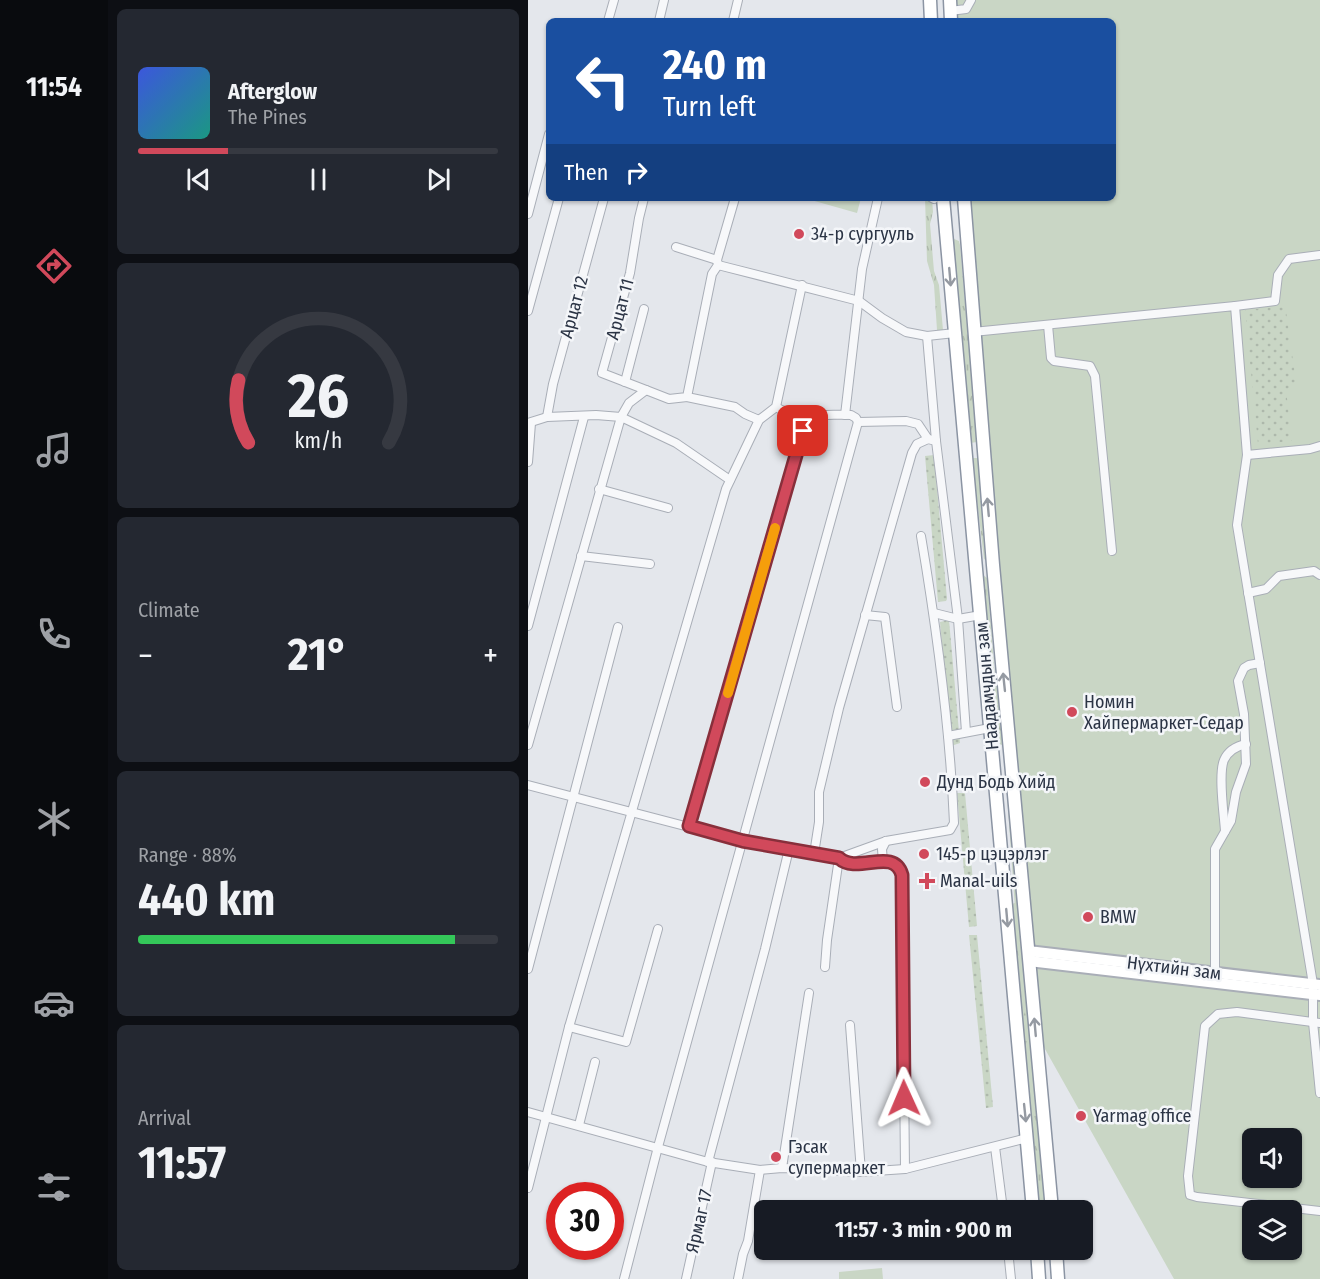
<!DOCTYPE html>
<html lang="en">
<head>
<meta charset="utf-8">
<style>
  :root { --surface:#171b24; --page:#242831; --text:#f1f3f6; --muted:#9ea1a6; --line:#363941; --accent:#d1495b }
  body { margin:0; font-family:"Fira Sans Condensed",sans-serif; background:var(--page); color:var(--text); height:100vh; display:flex; flex-direction:column; font-size:22px; white-space:nowrap }
  * { box-sizing:border-box; margin:0 }
  p { font-size:20px; color:var(--muted) }
  .icon { flex:none; width:33px; height:33px; fill:none; stroke:currentColor; stroke-width:2; stroke-linecap:round; stroke-linejoin:round }
  .map { position:relative; flex:1; overflow:hidden }
  .sheet { display:flex; flex-direction:column; gap:9px; padding:9px; background:#0d0f14; width:420px }
  .sheet>* { flex:none }
  .top-card { position:absolute; left:18px; top:18px; width:570px; height:183px; border-radius:9px; box-shadow:0 2px 4px #0004; background:#1a4fa0; color:#fff; overflow:hidden }
  .tools { position:absolute; left:714px; top:1128px; display:grid; gap:12px }
  .tools a { display:grid; place-items:center; width:60px; height:60px; border-radius:9px; background:var(--surface); box-shadow:0 2px 4px #0004; font-size:30px }
  .speed { position:absolute; left:18px; top:1182px; display:flex; gap:12px; font-size:30px; font-weight:700; text-align:center }
  .speed>* { display:grid; place-content:center; width:78px; height:78px; border-radius:50%; background:var(--surface); box-shadow:0 2px 4px #0004; line-height:1 }
  .speed .limit { border:9px solid #d22; background:#fff; color:#111 }
  .pin { position:absolute; display:grid; place-items:center; width:51px; height:51px; color:#fff; margin:-26px; border-radius:12px; box-shadow:0 3px 9px #0006 }
  .me { position:absolute; width:66px; margin:-33px; rotate:359deg; stroke-linejoin:round; filter:drop-shadow(0 0 4px #0008) }
  .turn { display:flex; align-items:center; gap:21px; height:126px; padding:0 18px; font-size:27px }
  .turn .icon { width:78px; height:78px; stroke-width:2.5 }
  .turn b { display:block; font-size:42px; line-height:51px }
  .then { display:flex; align-items:center; height:57px; padding:0 18px; background:#0003; gap:12px; font-size:22px }
  .big { font-size:45px; font-weight:700; line-height:1.1 }
  .sheet .card { flex:1; display:flex; flex-direction:column; justify-content:center; gap:9px; min-width:0; padding:0 21px; border-radius:9px; background:var(--page) }
  .sheet .dial { align-items:center; gap:0 }
  .dial svg { height:156px; overflow:visible; fill:none; stroke:var(--line); stroke-width:7; stroke-linecap:round; text-anchor:middle }
  .dial text { fill:var(--text); stroke:none }
  .song { display:flex; align-items:center; gap:18px }
  .cover { width:72px; height:72px; border-radius:9px; background:linear-gradient(135deg,hsl(230 70% 55%),hsl(170 70% 35%)) }
  .played { height:6px; border-radius:3px; background:linear-gradient(90deg,var(--accent) 25%,var(--line) 25%) }
  .keys { display:flex; justify-content:space-around; direction:ltr }
  .heat { display:flex; justify-content:space-between; align-items:center; font-size:33px; direction:ltr }
  .charge { height:9px; border-radius:4px; background:linear-gradient(90deg,#34c759 88%,var(--line) 0) }
  .trip { position:absolute; left:226px; top:1200px; width:339px; height:60px; border-radius:9px; background:var(--surface); box-shadow:0 2px 4px #0004; font-weight:700; line-height:60px; text-align:center }
  main { display:flex; flex:1; min-height:0 }
  .menu { display:flex; flex-direction:column; width:108px; justify-content:space-around; align-items:center; background:#090b0e; color:var(--muted) }
  .menu .icon { width:42px; height:42px }
  .menu .on { color:var(--accent) }
  .menu b { font-size:27px; color:var(--text) }
  .map>svg:first-child { display:block }
  .grass { fill:url(#grass-tufts) }
  .park { fill:#c9d6c5; fill-rule:evenodd }
  .garden { fill:url(#garden-dots) }
  .lines { fill:none; stroke-linecap:round; stroke-linejoin:round }
  .minor-casing { stroke:#a9aeb7; stroke-width:10 }
  .secondary-casing { stroke:#a9aeb7; stroke-width:14 }
  .trunk-casing { stroke:#8b94a3; stroke-width:15 }
  .minor { stroke:#f7f8fa; stroke-width:8 }
  .secondary { stroke:#fff; stroke-width:10 }
  .trunk { stroke:#fff; stroke-width:12 }
  .oneway { stroke:#959aa2 }
  .route-casing { stroke:#882f3b; stroke-width:15 }
  .route { stroke:#d1495b; stroke-width:10 }
  .slow { stroke:#f59e0b; stroke-width:10 }
  .poi-dot { fill:#d1495b; stroke:#f4f6f9; stroke-width:2 }
  .labels { text-anchor:middle; stroke-width:5; stroke-linejoin:round; paint-order:stroke }
  .poi-label { font-size:18px; fill:#2b3445; stroke:#f4f6f9; text-anchor:start }
  .street-label { font-size:18px; fill:#2b3445; stroke:#f4f6f9 }
</style>
</head>
<body>
<main>
<nav class="menu">
<b>11:54</b>
<svg class="icon on" aria-label="directions" viewBox="0 0 24 24"><path d="M12 3l9 9-9 9-9-9zM9 14v-3h6M13 9l2 2-2 2"/></svg>
<svg class="icon" aria-label="music" viewBox="0 0 24 24"><path d="M9 18V5l10-2v13"/><circle cx="6" cy="18" r="3"/><circle cx="16" cy="16" r="3"/></svg>
<svg class="icon" aria-label="phone" viewBox="0 0 24 24"><path d="M5 4h4l2 5-3 2q2 4 5 5l2-3 5 2v4C11 20 4 13 5 4z"/></svg>
<svg class="icon" aria-label="climate" viewBox="0 0 24 24"><path d="M12 3v18M4 7l16 10M4 17L20 7"/></svg>
<svg class="icon" aria-label="car" viewBox="0 0 24 24"><path d="M5 17H2v-5l4-1 3-4h7l3 4 3 1v5h-3M9 17h6M6 11h13"/><circle cx="7" cy="17" r="2"/><circle cx="17" cy="17" r="2"/></svg>
<svg class="icon" aria-label="filters" viewBox="0 0 24 24"><path d="M4 7h16M4 17h16"/><circle cx="9" cy="7" r="2"/><circle cx="15" cy="17" r="2"/></svg>
</nav>
<section class="sheet">
<div class="card">
<div class="song"><i class="cover"></i><div><b>Afterglow</b><p>The Pines</p></div></div>
<div class="played"></div>
<div class="keys"><svg class="icon" aria-label="previous" viewBox="0 0 24 24"><path d="M18 5L8 12l10 7zM5 5v14"/></svg><svg class="icon" aria-label="pause" viewBox="0 0 24 24"><path d="M8 5v14M16 5v14"/></svg><svg class="icon" aria-label="next" viewBox="0 0 24 24"><path d="M6 5l10 7-10 7zM19 5v14"/></svg></div>
</div>
<div class="card dial"><svg viewBox="0 0 100 80">
<path d="M14 69A42 42 0 1 1 86 69"/>
<path d="M14 69A42 42 0 0 1 9 37" stroke="#d1495b"/>
<text x="50" y="56" font-size="32" font-weight="700">26</text>
<text x="50" y="72" font-size="11">km/h</text>
</svg></div>
<div class="card"><p>Climate</p>
<div class="heat"><a>−</a><b class="big">21°</b><a>+</a></div>
</div>
<div class="card"><p>Range · 88%</p><b class="big">440 km</b><div class="charge"></div></div>
<div class="card"><p>Arrival</p><b class="big">11:57</b></div>
</section>
<div class="map">
<svg width="792" height="1279" viewBox="0 0 792 1279">
  <defs>
    <pattern id="grass-tufts" width="24" height="20" patternUnits="userSpaceOnUse" patternTransform="scale(1.5)"><rect width="24" height="20" fill="#c9d6c5"/><path d="M3 7l-1-3M5 7V3M7 7l1-3M15 17l-1-3M17 17v-4M19 17l1-3" fill="none" stroke="#adb8ab"/></pattern>
    <pattern id="garden-dots" width="8" height="8" patternUnits="userSpaceOnUse" patternTransform="scale(1.5)"><rect width="8" height="8" fill="#c9d6c5"/><path d="M2 2h.1M6 6h.1" fill="none" stroke="#adb8ab" stroke-width="1.8" stroke-linecap="round"/></pattern>
  </defs>
  <rect width="100%" height="100%" fill="#e4e7ec"/>
  <g class="grass">
    <polygon points="397,198 404,198 405,212 402,224 406,271 411,285 415,330 409,330 406,285 399,261"/>
    <polygon points="426,239 431,241 432,245 449,442 442,443 424,242"/>
    <polygon points="444,458 451,458 461,559 460,561 456,559"/>
    <polygon points="455,575 459,578 467,678 475,721 476,744 474,745 469,743"/>
    <polygon points="486,903 489,903 519,1210 510,1210 483,906"/>
  </g>
  <g class="park">
    <path d="M424,0H792V1279H646L494,1008L437,198H585V21H425ZM724,1138H764V1178H724ZM724,1210H764V1250H724Z"/>
    <polygon points="283,198 333,198 329,213 283,200"/>
    <polygon points="354,1268 355,1279 311,1279 311,1272"/>
  </g>
  <g class="garden">
    <polygon points="754,307 758,311 768,382 766,387 758,390 764,441 730,444 717,310"/>
    <polygon points="406,455 419,599 418,601 410,602 397,456"/>
    <polygon points="421,620 432,743 423,746 412,622"/>
    <polygon points="429,793 437,793 449,926 441,927"/>
    <polygon points="441,935 449,935 465,1107 458,1108"/>
  </g>
  <g class="lines">
    <g class="minor-casing">
      <g id="minor">
        <polyline points="422,11 438,9 443,0"/>
        <polyline points="80,21 86,0"/>
        <polyline points="131,21 136,0"/>
        <polyline points="205,21 210,0"/>
        <polyline points="116,198 111,218 102,273 74,373 118,390"/>
        <polyline points="404,198 406,199"/>
        <polyline points="0,214 21,134"/>
        <polyline points="148,247 189,260"/>
        <polyline points="190,265 331,301 354,318 378,332 399,336 427,333"/>
        <polyline points="707,306 747,301 750,275 761,259 792,255"/>
        <polyline points="0,311 31,198"/>
        <polyline points="520,325 523,358 526,361 562,366 567,376 584,551"/>
        <polyline points="445,332 707,306 719,455 709,525 785,984 785,1022 792,1093"/>
        <polyline points="399,336 408,441 430,619 438,732"/>
        <polyline points="97,382 116,309"/>
        <polyline points="159,397 207,407 217,414 231,420"/>
        <path d="M248,407C263,418 304,414 323,415L328,418L330,422"/>
        <polyline points="317,415 334,269 350,198"/>
        <polyline points="19,417 25,384 76,198"/>
        <polyline points="330,422 378,421 390,424 400,439"/>
        <polyline points="0,423 19,417 68,415 93,417 101,403 118,390 141,399 159,397 184,274 190,265 189,260 207,198"/>
        <polyline points="719,455 782,449 792,446"/>
        <polyline points="0,462 3,423"/>
        <polyline points="71,489 140,508"/>
        <polyline points="53,556 122,564"/>
        <polyline points="720,593 738,589 751,576 786,571 792,575"/>
        <polyline points="406,613 430,619 453,615"/>
        <polyline points="337,615 357,617 369,707"/>
        <polyline points="0,626 56,417"/>
        <polyline points="420,736 462,728"/>
        <polyline points="0,745 93,417 148,443 202,480"/>
        <path d="M0,785L203,838L311,858L358,841L422,830L426,823C422,727 409,631 393,536"/>
        <polyline points="161,826 281,414"/>
        <path d="M697,831C696,815 690,774 696,760C700,751 709,746 718,744"/>
        <polyline points="286,854 291,822 291,792 311,708 384,453 389,444 400,439 408,441"/>
        <polyline points="355,862 354,849 358,841"/>
        <path d="M297,967L299,940L311,858C326,872 350,858 368,863L374,875L377,1169"/>
        <polyline points="0,969 90,627"/>
        <polyline points="687,973 687,849 703,821 708,792 718,764 716,714 710,681 716,668 721,665 732,663"/>
        <polyline points="792,1023 709,1012 690,1014 677,1026 660,1176 662,1195 669,1197 792,1211"/>
        <polyline points="322,1025 333,1172"/>
        <polyline points="41,1027 98,1042 130,929"/>
        <polyline points="0,1112 180,1162 232,1170 254,1168 333,1172 377,1169 499,1138"/>
        <polyline points="51,1125 67,1062"/>
        <polyline points="467,1147 475,1210"/>
        <polyline points="180,1162 237,949 261,849"/>
        <polyline points="254,1168 281,993"/>
        <polyline points="0,1188 41,1027 198,489 231,420 248,407 274,285"/>
        <polyline points="480,1250 483,1279"/>
        <polyline points="96,1279 130,1147 330,422"/>
        <polyline points="158,1279 184,1162"/>
        <polyline points="210,1279 215,1254 220,1241 232,1170"/>
      </g>
    </g>
    <g class="secondary-casing">
      <g id="secondary">
        <polyline points="500,951 792,985"/>
        <polyline points="501,961 792,995"/>
      </g>
    </g>
    <g class="trunk-casing">
      <g id="trunk">
        <polyline points="402,0 403,21"/>
        <polyline points="422,0 423,21"/>
        <polyline points="415,198 505,1210"/>
        <polyline points="436,198 465,565 524,1210"/>
        <polyline points="509,1250 511,1279"/>
        <polyline points="528,1250 530,1279"/>
      </g>
    </g>
    <use href="#minor" class="minor"/>
    <use href="#secondary" class="secondary"/>
    <use href="#trunk" class="trunk"/>
  </g>
  <defs><path id="oneway-shaft" d="M-6 0H5M1.5-3L5.5 0L1.5 3" fill="none" stroke-width="1.6" stroke-linecap="round" stroke-linejoin="round" transform="scale(1.5)"/></defs>
  <g class="oneway">
    <use href="#oneway-shaft" transform="translate(422 277) rotate(85)"/>
    <use href="#oneway-shaft" transform="translate(460 507) rotate(-95)"/>
    <use href="#oneway-shaft" transform="translate(476 682) rotate(-96)"/>
    <use href="#oneway-shaft" transform="translate(479 918) rotate(85)"/>
    <use href="#oneway-shaft" transform="translate(507 1027) rotate(-95)"/>
    <use href="#oneway-shaft" transform="translate(497 1113) rotate(84)"/>
  </g>
  <g class="lines">
    <g class="route-casing">
      <path id="route" d="M275,431L161,826L215,841L311,858C329,875 366,846 374,875L376,1098"/>
    </g>
    <use href="#route" class="route"/>
    <polyline class="slow" points="200,693 247,528"/>
  </g>
  <g class="poi-dot">
    <circle cx="271" cy="234" r="6"/>
    <circle cx="544" cy="712" r="6"/>
    <circle cx="397" cy="782" r="6"/>
    <circle cx="396" cy="854" r="6"/>
    <path d="M396 872h6v6h6v6h-6v6h-6v-6h-6v-6h6z"/>
    <circle cx="560" cy="917" r="6"/>
    <circle cx="553" cy="1116" r="6"/>
    <circle cx="248" cy="1157" r="6"/>
  </g>
  <g class="labels">
    <g class="poi-label">
      <text x="283" y="240">34-р сургууль</text>
      <text x="556" y="708">Номин<tspan x="556" dy="21">Хайпермаркет-Седар</tspan></text>
      <text x="409" y="788">Дунд Бодь Хийд</text>
      <text x="408" y="860">145-р цэцэрлэг</text>
      <text x="412" y="887">Manal-uils</text>
      <text x="572" y="923">BMW</text>
      <text x="565" y="1122">Yarmag office</text>
      <text x="260" y="1153">Гэсак<tspan x="260" dy="21">супермаркет</tspan></text>
    </g>
    <g class="street-label">
      <text transform="translate(46 307) rotate(-75)" y="6">Арцат 12</text>
      <text transform="translate(92 309) rotate(-75)" y="6">Арцат 11</text>
      <text transform="translate(459 686) rotate(-95)" y="6">Наадамчдын зам</text>
      <text transform="translate(646 968) rotate(7)" y="6">Нүхтийн зам</text>
      <text transform="translate(171 1221) rotate(-77)" y="6">Ярмаг 17</text>
    </g>
  </g>
</svg>
<div class="tools">
<a><svg class="icon" aria-label="sound" viewBox="0 0 24 24"><path d="M4 9h4l5-4v14l-5-4H4zM17 9q2 3 0 6"/></svg></a>
<a><svg class="icon" aria-label="layers" viewBox="0 0 24 24"><path d="M12 4l9 5-9 5-9-5zM3 14l9 5 9-5"/></svg></a>
</div>
<div class="speed"><div class="limit">30</div></div>
<div class="pin" style="left:275px;top:431px;background:#d93025"><svg class="icon" aria-label="arrive" viewBox="0 0 24 24"><path d="M6 21V4h12l-3 4 3 4H6"/></svg></div>
<svg class="me" style="left:376px;top:1098px" viewBox="-20 -20 40 40"><path d="M0-17L14 15 0 8-14 15z" fill="#d1495b" stroke="#fff" stroke-width="4"/></svg>
<div class="trip">11:57 · 3 min · 900 m</div>
<div class="top-card">
<div class="turn"><svg class="icon" aria-label="left" viewBox="0 0 24 24"><path d="M17 20v-9H6M10 6l-5 5 5 5"/></svg><div><b>240 m</b>Turn left</div></div>
<div class="then">Then<svg class="icon" aria-label="right" viewBox="0 0 24 24"><path d="M7 20v-9h11M14 6l5 5-5 5"/></svg></div>
</div>
</div>
</main>
</body>
</html>
